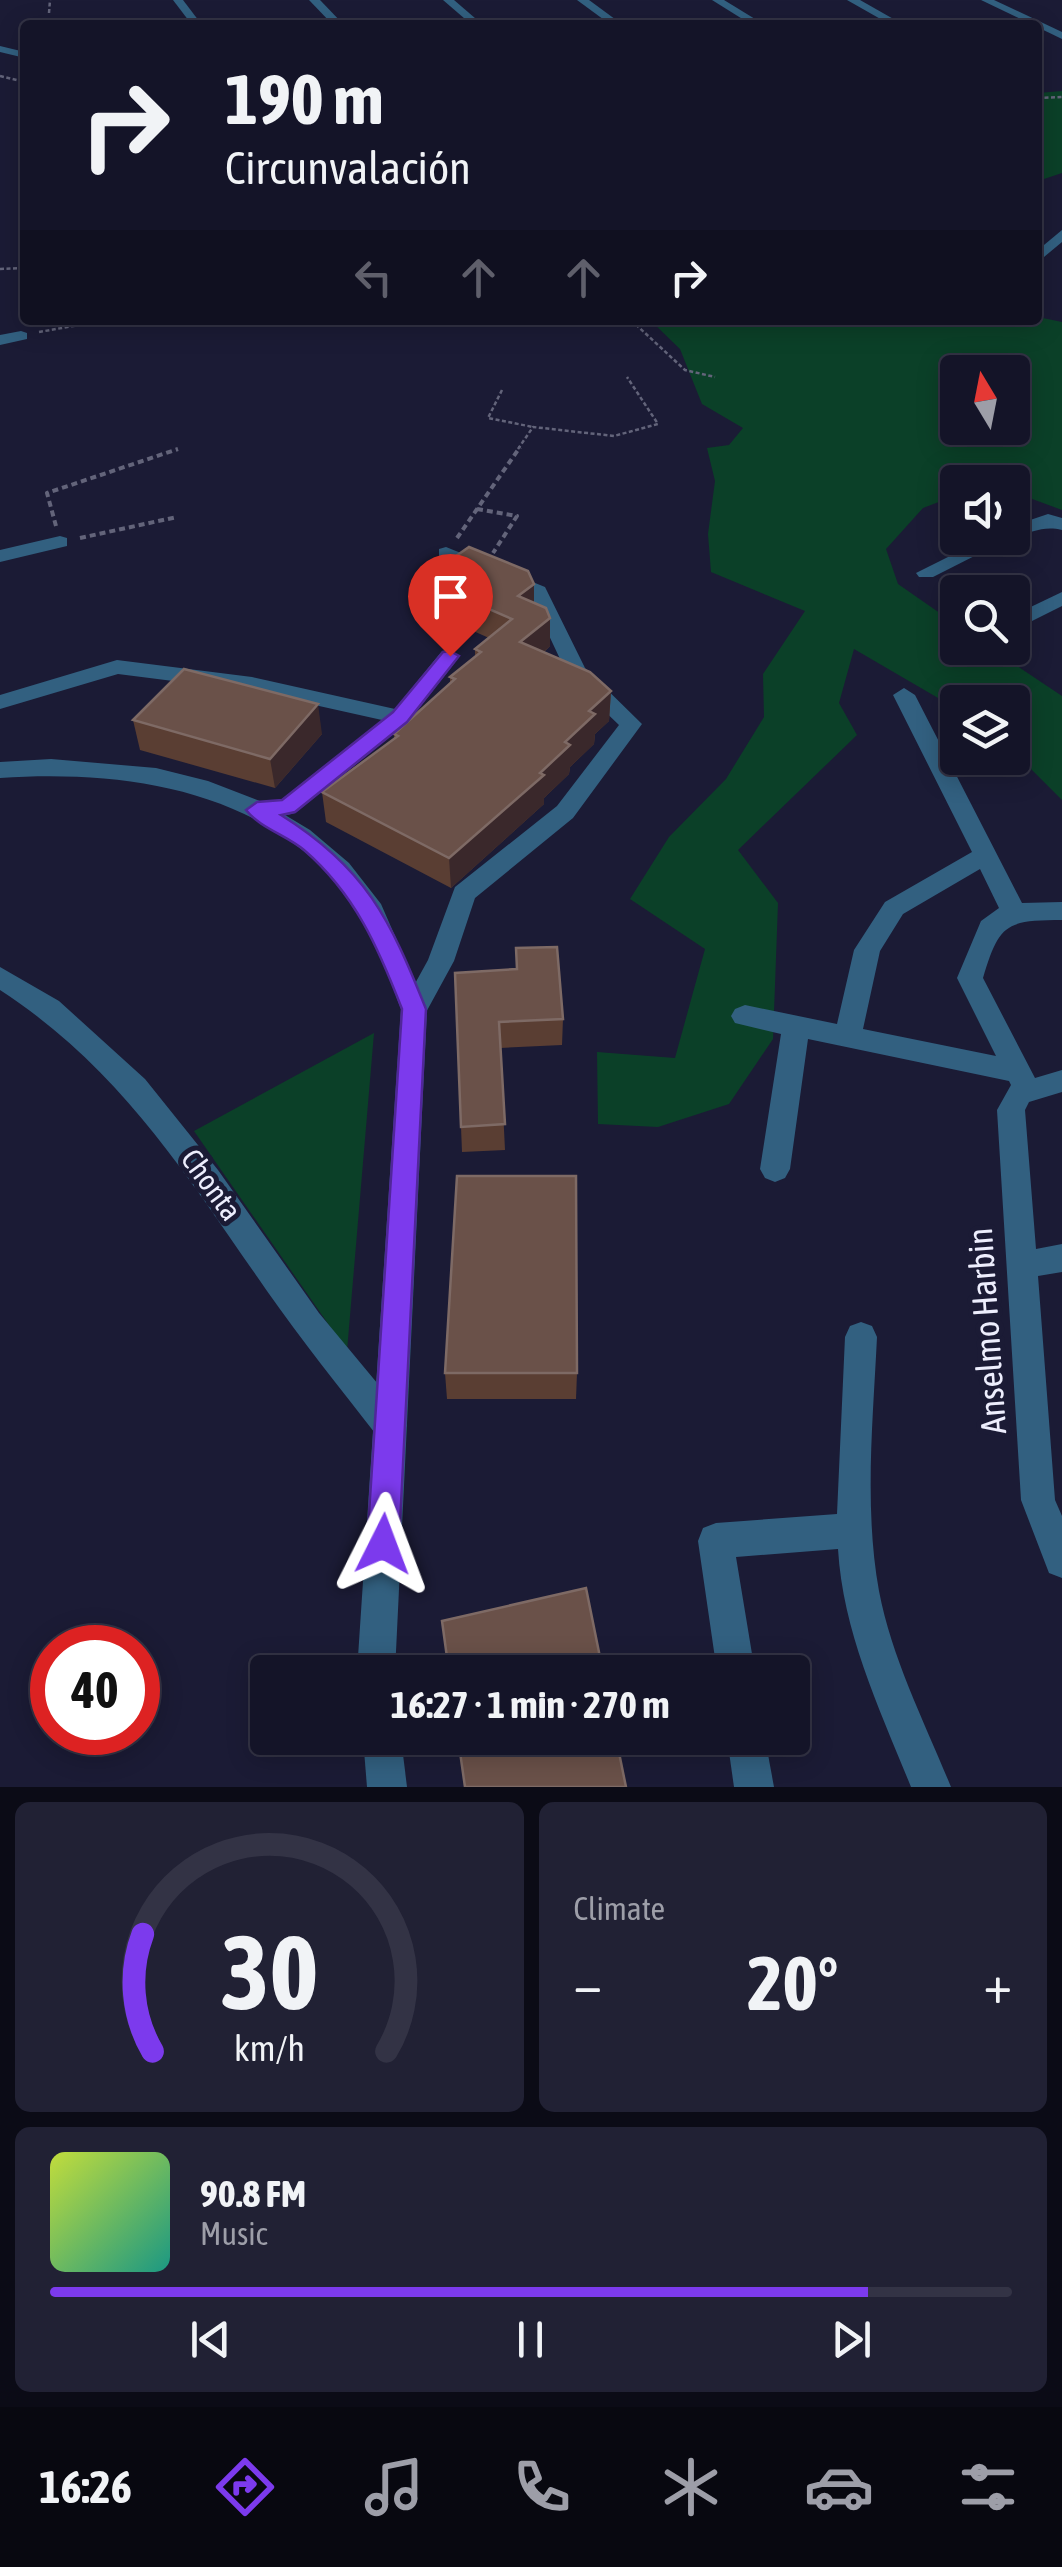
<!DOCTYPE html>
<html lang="en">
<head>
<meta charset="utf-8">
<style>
  :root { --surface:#141428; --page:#212134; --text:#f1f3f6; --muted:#9d9ea8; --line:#333345; --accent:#7c3aed }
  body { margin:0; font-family:"Asap Condensed",sans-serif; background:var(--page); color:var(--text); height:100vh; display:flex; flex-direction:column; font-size:38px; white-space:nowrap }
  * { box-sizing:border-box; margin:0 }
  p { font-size:32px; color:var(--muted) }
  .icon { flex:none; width:55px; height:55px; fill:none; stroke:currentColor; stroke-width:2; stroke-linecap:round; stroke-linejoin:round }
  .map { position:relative; height:1787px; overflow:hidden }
  .sheet { display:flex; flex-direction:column; gap:15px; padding:15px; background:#0b0b16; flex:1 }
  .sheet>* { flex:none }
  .banner { position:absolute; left:20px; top:20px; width:1022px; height:305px; border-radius:10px; box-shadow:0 5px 25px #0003,0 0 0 2px var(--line); background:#141428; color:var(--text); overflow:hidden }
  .needle { width:65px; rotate:350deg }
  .tools { position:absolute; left:940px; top:355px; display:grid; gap:20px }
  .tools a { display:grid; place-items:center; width:90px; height:90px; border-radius:10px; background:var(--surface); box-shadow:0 5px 25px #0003,0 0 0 2px var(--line); font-size:50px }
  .speed { position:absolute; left:30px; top:1625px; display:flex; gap:20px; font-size:50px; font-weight:700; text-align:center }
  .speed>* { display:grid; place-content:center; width:130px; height:130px; border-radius:50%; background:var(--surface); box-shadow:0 5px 25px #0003,0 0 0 2px var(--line); line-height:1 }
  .speed .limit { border:15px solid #d22; background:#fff; color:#111 }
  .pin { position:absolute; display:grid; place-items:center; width:85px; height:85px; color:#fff; margin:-102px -42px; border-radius:50% 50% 50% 0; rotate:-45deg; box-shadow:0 0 10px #0007 }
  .pin .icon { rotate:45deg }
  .me { position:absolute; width:110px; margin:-55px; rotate:3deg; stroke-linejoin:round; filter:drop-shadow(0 0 8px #0008) }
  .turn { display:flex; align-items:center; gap:35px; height:210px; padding:0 40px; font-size:45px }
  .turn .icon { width:130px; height:130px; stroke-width:2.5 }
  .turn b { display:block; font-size:70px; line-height:85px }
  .lanes { display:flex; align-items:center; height:95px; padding:0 40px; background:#0003; justify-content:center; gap:50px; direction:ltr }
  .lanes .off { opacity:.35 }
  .big { font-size:75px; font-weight:700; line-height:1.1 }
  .sheet .widget { flex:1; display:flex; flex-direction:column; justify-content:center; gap:15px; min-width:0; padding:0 35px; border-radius:15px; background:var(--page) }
  .sheet .dial { align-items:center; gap:0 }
  .dial svg { height:260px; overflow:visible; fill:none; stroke:var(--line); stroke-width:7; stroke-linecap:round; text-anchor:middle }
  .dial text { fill:var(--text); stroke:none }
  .song { display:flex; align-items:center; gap:30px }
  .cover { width:120px; height:120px; border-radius:15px; background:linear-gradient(135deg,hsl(70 70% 55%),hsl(170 70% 35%)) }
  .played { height:10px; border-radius:5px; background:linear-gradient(90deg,var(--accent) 85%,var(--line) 85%) }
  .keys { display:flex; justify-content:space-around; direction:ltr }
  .heat { display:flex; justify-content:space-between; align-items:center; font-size:55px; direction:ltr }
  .sheet .tiles { flex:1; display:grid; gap:15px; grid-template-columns:1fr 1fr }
  .widget:last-child { grid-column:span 2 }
  .trip { position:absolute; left:250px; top:1655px; width:560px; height:100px; border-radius:10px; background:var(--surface); box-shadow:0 5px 25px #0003,0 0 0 2px var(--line); font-weight:700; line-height:100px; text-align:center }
  .tab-bar { display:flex; height:160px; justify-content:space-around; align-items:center; background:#080810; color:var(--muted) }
  .tab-bar .icon { width:70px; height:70px }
  .tab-bar .on { color:var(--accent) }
  .tab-bar b { font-size:45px; color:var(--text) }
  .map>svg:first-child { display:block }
  .green { fill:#0b4028; fill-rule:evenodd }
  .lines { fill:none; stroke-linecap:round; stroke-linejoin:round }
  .path-far1 { stroke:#63647a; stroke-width:2.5; stroke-dasharray:4 2.5; stroke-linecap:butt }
  .path { stroke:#63647a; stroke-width:4; stroke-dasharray:6 4; stroke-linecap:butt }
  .minor { fill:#326080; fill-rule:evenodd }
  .tertiary { fill:#326080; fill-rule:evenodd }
  .wall { fill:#5a3e33 }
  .shaded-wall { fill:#3a282b }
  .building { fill:#6a5149; stroke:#7e6a65; stroke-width:2.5 }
  .route { fill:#7c3aed; stroke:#51269a; stroke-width:2.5 }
  .labels { text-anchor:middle; stroke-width:10; stroke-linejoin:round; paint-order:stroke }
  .street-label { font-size:30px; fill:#edeefd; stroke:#1b1b35 }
  .near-street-label { font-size:35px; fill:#edeefd; stroke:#1b1b35 }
</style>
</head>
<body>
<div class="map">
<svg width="1062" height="1787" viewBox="0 0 1062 1787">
  <rect width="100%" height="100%" fill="#1b1b35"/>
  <g class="green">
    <polygon points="1062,91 1062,173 1038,181 1038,93"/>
    <path d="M1038,317L1062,322V510L1013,492L1012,482H958L957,495L923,508L886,549L898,584L957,625L958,648H990L1062,696V800L1013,751L1012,702H958L957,709L854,649L839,703L857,735L738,850L778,903L773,1039L729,1104L658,1127L598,1124L597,1052L675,1058L705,949L630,899L669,837L726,779L764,717L763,674L805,611L711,572L708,534L715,481L707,448L729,445L743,428L702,404L680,349L650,320ZM958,372H1012V428H958Z"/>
    <polygon points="374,1033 347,1351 194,1131"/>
  </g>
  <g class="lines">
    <g class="path-far1">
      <polyline points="49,13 50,0"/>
      <polyline points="0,76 25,82"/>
      <polyline points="1038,98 1062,97"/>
      <polyline points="0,269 25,268"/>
      <polyline points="631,320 685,370 715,377"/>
      <polyline points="39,332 107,320"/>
      <polyline points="502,390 488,418 533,427"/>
      <polyline points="518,449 533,427 614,436 658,424 627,377"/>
    </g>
    <g class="path">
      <polyline points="477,509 517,516 493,553"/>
      <polyline points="56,526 47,493 178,449"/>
      <polyline points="80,538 177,517"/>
      <polyline points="457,538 520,447"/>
    </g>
    <g class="minor">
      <polygon points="173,0 183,0 202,25 192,25"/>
      <polygon points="309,0 320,0 344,25 333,25"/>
      <polygon points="443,0 454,0 483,25 472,25"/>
      <polygon points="577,0 589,0 623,25 611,25"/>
      <polygon points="712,0 724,0 765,25 752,25"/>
      <polygon points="847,0 860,0 904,25 891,25"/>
      <polygon points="981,0 994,0 1062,32 1062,39"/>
      <polygon points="0,46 25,52 25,58 0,52"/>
      <polygon points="1062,230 1062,242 1038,262 1038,250"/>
      <polygon points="21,331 27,333 27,339 0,345 0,335"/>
      <path d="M1048,514L1062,518V530C1043,525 1030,533 1012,538H1011L1012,526Z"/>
      <polygon points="60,536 67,538 67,546 0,562 0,550"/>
      <polygon points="986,538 1010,538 933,577 919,577 916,573"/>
      <polygon points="446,547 545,587 585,668 642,724 573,818 475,898 454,961 424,1016 414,1019 404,1016 401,1009 428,960 455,887 557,806 619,725 568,676 530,595 439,557 439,549"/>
      <polygon points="1062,592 1062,606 1012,631 1012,616"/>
      <path d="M449,650L460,656L408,722L295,813C280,817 255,823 245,810L249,804L281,800L382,720L252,691L118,674L0,709V695L117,660L252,677L395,709L442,651Z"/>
      <path d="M904,688L915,695L1022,903L1062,902V920C1006,920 999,924 983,978L1035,1078L1062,1070V1092L1029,1102L1025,1110L1036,1249L1062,1244V1272L1038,1276L1055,1500L1062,1516V1578L1049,1573L1021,1500L997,1110L1011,1085L1009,1081L808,1039L790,1169L785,1178L775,1182L765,1178L760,1169L781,1034L735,1023L731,1016L735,1009L745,1005L837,1024L854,950L885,902L972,852L893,695ZM980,869L999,908L981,921L957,978L996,1056L863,1029L880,951L903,914Z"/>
      <path d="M0,967L59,1001L145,1079L218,1170L319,1313L402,1413L407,1425L402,1437L390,1441L378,1437C340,1388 302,1341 267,1291C187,1176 120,1068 0,990Z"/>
      <path d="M861,1322L872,1326L877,1337C873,1421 864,1508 879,1591C892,1659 925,1723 951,1787H911C880,1710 843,1633 838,1549L736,1557L755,1672H717L698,1541L703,1528L716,1523L837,1514L845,1337L850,1326Z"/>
      <polygon points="727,1738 765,1738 774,1787 734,1787"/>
    </g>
    <g class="tertiary">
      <path d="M51,759L156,768L208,781L265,803L310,830L349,863L381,904L427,1009L395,1672H357L401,1009C389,979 380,944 362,916C282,793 136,769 0,778V762Z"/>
      <polygon points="363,1738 401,1738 407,1787 367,1787"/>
    </g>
  </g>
  <g class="wall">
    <polygon points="422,580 534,584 534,603 550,646 544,652 611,691 609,721 595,734 594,744 570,767 569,774 544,798 544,804 451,888 326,822 322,792 394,739 394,734 450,683 450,677 475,656 475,649 489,638 424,609"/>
    <polygon points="133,720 322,734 275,788 140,750"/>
    <polygon points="516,948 563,1019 562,1045 500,1048 505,1150 462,1152 461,1127 516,969"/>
    <polygon points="445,1373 577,1373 576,1399 447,1399"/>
  </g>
  <g class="shaded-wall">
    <polygon points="534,584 534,612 518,596"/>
    <polygon points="550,618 550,646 521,671 520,642"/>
    <polygon points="611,691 609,721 595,734 594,744 570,767 569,774 544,798 544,804 451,888 449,858 540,773 589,711"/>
    <polygon points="318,704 322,734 275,788 270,759"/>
  </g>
  <g class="building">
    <polygon points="469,547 528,571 534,584 518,596 546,608 550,618 520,642 590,672 611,691 589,711 595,714 565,742 570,745 540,773 544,775 449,858 322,792 398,736 394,734 455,679 450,677 481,652 475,649 512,619 422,580"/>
    <polygon points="184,669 318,704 270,759 133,720"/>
    <polygon points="557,947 563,1019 499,1022 505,1124 461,1127 455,973 517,969 516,948"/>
    <polygon points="457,1176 576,1176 577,1373 445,1373"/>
    <polygon points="586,1588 603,1672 449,1672 442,1621"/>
    <polygon points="458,1738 616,1738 626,1787 465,1787"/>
  </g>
  <path class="route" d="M450,651L459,656L407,722L295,812L281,815C366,868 390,919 426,1009L399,1544L394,1555L383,1560L371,1555L367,1544L402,1009C378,947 355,894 304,850C286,835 260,828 246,810L257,802L282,800L393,712L443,652Z"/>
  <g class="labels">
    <g class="street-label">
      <text transform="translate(211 1185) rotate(54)" y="10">Chonta</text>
    </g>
    <g class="near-street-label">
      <text transform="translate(987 1331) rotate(-94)" y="12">Anselmo Harbin</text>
    </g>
  </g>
</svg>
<div class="tools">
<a><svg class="needle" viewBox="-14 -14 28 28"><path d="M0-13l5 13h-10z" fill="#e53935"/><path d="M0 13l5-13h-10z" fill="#9d9ea8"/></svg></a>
<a><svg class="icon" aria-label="sound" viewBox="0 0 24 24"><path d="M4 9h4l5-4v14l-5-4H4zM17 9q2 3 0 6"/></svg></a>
<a><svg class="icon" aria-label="search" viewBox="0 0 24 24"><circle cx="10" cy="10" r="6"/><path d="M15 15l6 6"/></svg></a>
<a><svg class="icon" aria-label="layers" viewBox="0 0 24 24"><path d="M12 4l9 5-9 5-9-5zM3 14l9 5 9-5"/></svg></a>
</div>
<div class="speed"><div class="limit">40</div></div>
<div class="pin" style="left:450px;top:656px;background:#d93025"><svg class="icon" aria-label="arrive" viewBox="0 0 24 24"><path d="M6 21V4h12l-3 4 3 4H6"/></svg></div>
<svg class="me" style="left:383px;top:1544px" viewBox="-20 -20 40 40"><path d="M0-17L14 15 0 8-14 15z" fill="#7c3aed" stroke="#fff" stroke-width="4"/></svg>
<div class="trip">16:27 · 1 min · 270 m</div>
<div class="banner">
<div class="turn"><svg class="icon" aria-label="right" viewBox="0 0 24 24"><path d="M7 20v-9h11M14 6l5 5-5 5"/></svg><div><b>190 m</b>Circunvalación</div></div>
<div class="lanes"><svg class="icon off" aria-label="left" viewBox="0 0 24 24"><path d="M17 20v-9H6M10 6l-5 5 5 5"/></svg><svg class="icon off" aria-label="ahead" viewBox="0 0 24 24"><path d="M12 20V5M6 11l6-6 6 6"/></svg><svg class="icon off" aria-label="ahead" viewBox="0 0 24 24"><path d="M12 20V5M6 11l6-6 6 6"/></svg><svg class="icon" aria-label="right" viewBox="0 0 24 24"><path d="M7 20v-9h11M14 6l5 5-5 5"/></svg></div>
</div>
</div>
<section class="sheet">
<div class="tiles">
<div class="widget dial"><svg viewBox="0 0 100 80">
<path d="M14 69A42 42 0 1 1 86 69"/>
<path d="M14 69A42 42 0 0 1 11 33" stroke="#7c3aed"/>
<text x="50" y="56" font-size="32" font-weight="700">30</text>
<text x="50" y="72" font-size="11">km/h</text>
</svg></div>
<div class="widget"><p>Climate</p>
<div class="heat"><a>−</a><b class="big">20°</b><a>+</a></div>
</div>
<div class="widget">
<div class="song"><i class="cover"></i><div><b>90.8 FM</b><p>Music</p></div></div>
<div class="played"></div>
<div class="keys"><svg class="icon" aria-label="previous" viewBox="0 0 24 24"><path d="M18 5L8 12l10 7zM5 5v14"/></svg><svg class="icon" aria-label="pause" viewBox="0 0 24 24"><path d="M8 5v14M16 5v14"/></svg><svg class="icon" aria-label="next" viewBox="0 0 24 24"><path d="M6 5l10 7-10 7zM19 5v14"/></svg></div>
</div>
</div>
</section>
<nav class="tab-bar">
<b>16:26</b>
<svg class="icon on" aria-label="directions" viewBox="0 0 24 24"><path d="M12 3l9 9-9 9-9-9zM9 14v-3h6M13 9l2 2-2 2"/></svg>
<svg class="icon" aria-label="music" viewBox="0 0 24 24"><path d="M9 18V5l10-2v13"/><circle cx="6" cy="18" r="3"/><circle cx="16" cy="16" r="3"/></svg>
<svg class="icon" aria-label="phone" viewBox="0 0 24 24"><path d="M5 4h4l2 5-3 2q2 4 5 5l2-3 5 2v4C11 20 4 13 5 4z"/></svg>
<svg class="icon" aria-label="climate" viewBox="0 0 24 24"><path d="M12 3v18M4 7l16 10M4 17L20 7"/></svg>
<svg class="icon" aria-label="car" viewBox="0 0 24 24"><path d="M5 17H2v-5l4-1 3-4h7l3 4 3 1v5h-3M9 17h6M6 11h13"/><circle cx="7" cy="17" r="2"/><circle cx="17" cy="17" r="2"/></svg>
<svg class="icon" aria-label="filters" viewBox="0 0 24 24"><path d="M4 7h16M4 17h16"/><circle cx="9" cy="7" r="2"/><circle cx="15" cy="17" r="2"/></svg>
</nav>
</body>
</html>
